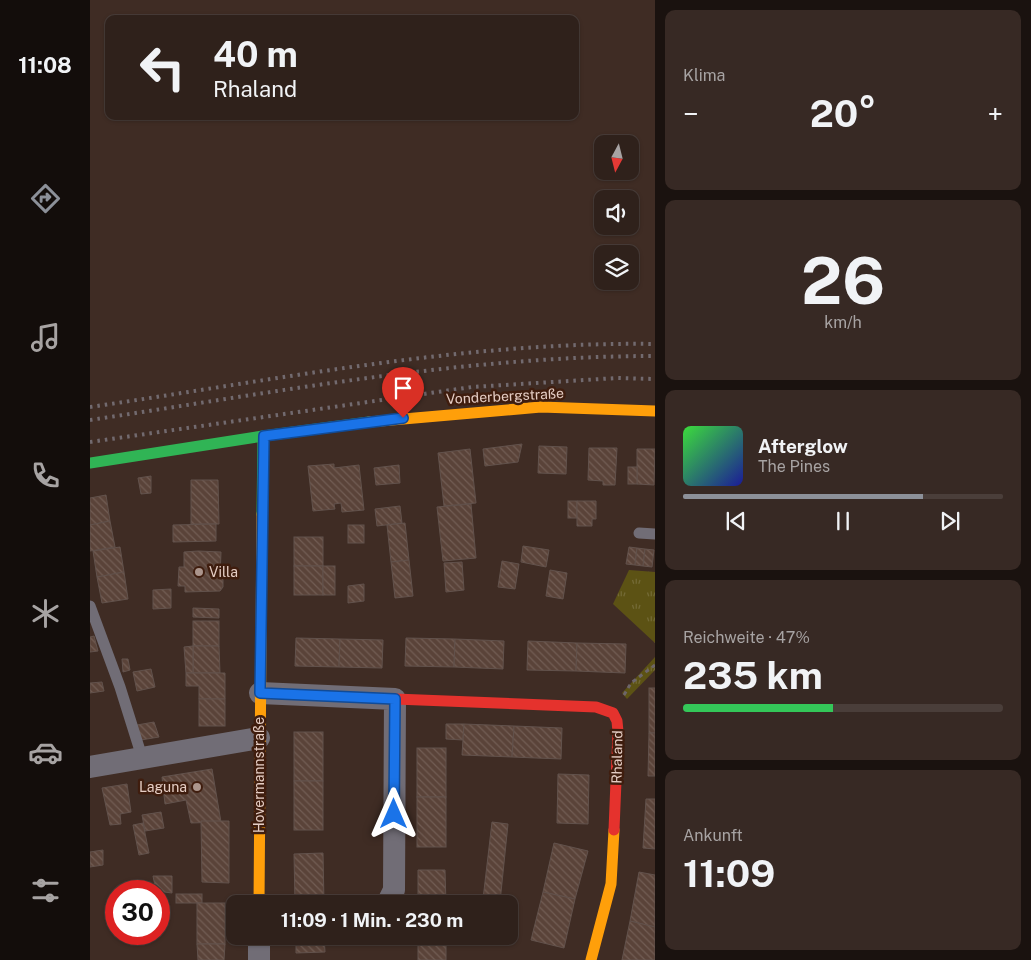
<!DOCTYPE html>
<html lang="de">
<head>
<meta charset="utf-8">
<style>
  :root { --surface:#2f211b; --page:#372924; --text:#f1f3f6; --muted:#a7a3a3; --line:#4a3e3a; --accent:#8c9099 }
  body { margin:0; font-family:"Public Sans",sans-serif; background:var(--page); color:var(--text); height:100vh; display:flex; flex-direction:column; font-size:19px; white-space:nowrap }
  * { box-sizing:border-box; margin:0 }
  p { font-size:16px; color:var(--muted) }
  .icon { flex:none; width:28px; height:28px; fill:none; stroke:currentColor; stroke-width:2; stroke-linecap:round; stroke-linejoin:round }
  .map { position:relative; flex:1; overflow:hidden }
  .side { display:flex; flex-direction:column; gap:10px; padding:10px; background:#1a120f; width:376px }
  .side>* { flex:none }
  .top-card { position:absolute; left:15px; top:15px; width:474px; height:105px; border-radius:10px; box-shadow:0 1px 4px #0004,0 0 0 1px var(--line); background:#2f211b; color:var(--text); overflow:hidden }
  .needle { width:32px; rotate:187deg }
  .tools { position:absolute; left:504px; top:135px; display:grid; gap:10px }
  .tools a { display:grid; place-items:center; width:45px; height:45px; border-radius:10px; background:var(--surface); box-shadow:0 1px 4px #0004,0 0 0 1px var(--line); font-size:25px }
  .speed { position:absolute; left:15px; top:880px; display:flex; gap:10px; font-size:25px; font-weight:700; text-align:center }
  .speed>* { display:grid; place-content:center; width:65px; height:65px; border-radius:50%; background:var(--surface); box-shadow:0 1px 4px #0004,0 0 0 1px var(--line); line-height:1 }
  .speed .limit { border:8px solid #d22; background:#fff; color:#111 }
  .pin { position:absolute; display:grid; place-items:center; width:42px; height:42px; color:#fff; margin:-51px -21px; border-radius:50% 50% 50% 0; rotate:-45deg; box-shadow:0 0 5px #0007 }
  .pin .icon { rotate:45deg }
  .me { position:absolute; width:55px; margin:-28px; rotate:0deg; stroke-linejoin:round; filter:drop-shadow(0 0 4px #0008) }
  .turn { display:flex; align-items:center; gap:18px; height:105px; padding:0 25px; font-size:22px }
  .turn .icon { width:65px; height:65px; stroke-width:2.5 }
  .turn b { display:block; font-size:35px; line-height:42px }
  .big { font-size:38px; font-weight:700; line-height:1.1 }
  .side .tile { flex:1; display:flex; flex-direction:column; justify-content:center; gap:8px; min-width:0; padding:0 18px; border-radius:10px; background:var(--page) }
  .side .dial { align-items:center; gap:0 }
  .dial b { font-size:65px; line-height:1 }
  .song { display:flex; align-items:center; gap:15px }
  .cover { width:60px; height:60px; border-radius:8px; background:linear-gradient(135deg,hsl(120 70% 55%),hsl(240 70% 35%)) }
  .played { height:5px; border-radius:2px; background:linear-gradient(90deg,var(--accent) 75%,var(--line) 75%) }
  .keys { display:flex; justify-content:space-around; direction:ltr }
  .heat { display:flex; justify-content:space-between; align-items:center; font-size:28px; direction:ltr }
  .charge { height:8px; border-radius:4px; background:linear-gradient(90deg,#34c759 47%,var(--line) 0) }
  .trip { position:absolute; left:136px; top:895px; width:292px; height:50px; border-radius:10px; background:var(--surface); box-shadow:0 1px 4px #0004,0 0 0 1px var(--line); font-weight:700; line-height:50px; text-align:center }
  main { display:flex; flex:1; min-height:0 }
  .tab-bar { display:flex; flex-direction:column; width:90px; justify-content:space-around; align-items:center; background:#130d0b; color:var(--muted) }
  .tab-bar .icon { width:35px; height:35px }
  .tab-bar .active { color:var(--accent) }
  .tab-bar b { font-size:22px; color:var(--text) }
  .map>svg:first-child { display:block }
  .park { fill:url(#park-tufts) }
  .building { fill:url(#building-back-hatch); stroke:#62524c }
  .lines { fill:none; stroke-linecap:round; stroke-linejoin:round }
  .path { stroke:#6d656a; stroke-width:3; stroke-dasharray:4 4; stroke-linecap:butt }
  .lane { stroke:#716d76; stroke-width:11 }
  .street { stroke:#716d76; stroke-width:22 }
  .fast { stroke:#30b455; stroke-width:11 }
  .slow { stroke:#ff9f0a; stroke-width:11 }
  .jam { stroke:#e5322d; stroke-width:11 }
  .rail { stroke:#726a6f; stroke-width:4; stroke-dasharray:2.5 5; stroke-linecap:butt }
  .route-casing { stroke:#114b97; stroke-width:12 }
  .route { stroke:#1a73e8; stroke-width:9 }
  .poi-dot { fill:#ab958c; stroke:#3f1d0e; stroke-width:2 }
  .labels { text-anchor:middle; stroke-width:5; stroke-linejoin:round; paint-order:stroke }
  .street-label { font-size:14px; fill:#e5cdc4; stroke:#3f1d0e }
  .poi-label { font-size:14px; fill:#e5cdc4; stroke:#3f1d0e; text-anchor:start }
</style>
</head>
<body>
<main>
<nav class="tab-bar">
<b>11:08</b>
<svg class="icon active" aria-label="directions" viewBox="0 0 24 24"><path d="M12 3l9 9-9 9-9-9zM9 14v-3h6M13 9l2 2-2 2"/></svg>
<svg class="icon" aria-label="music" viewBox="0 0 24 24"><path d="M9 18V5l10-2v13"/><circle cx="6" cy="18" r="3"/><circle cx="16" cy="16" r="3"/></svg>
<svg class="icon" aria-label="phone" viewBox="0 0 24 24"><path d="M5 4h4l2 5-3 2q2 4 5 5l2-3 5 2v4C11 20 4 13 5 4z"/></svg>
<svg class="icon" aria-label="climate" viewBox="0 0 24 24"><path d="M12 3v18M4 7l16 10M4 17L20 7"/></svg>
<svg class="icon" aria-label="car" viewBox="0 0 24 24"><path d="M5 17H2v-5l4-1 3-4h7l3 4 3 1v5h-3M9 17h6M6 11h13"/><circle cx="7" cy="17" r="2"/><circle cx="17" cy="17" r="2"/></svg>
<svg class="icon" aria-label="filters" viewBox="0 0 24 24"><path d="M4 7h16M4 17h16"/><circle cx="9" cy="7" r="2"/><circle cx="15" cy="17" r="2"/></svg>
</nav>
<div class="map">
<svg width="565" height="960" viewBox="0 0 565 960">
  <defs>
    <pattern id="park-tufts" width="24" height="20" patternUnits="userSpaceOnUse" patternTransform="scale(1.25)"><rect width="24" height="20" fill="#5c5214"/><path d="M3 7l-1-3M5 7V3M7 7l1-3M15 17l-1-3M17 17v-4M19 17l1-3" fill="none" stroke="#736a35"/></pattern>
    <pattern id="building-back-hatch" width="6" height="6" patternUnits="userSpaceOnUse" patternTransform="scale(1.25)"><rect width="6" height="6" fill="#5a4339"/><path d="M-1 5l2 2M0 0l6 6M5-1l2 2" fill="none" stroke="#725d54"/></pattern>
  </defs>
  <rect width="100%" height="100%" fill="#3f2c24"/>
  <g class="park">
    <polygon points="539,570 565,572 565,643 523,604"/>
    <polygon points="565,657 565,670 537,699 532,693"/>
  </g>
  <g class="building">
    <polygon points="432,444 428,462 395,466 393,449"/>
    <polygon points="449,446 477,447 476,474 448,473"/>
    <polygon points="499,448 527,448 525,485 513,485 513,481 498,480"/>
    <polygon points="380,449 386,503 354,506 348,453"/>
    <polygon points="547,449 565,449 564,485 547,484"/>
    <polygon points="244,464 244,468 269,465 274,510 252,512 251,503 244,504 245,509 223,511 218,466"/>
    <polygon points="309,465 310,483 286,485 284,468"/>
    <rect x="538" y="467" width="9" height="17"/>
    <polygon points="61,476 61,493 51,494 48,478"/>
    <polygon points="101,480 128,480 129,524 101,524"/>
    <polygon points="16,495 20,521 0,525 0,498"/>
    <rect x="478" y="501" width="9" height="17"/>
    <polygon points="487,501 506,501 506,519 502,519 502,526 487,526"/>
    <polygon points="381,504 386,558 353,561 347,507"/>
    <polygon points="310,506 312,523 287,526 285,509"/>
    <polygon points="20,521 25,547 0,551 0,525"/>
    <polygon points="315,523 319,560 301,562 297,525"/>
    <polygon points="126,524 126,541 83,542 83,525"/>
    <rect x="258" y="525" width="16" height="18"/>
    <rect x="204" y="537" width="29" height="29"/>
    <polygon points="433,546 459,550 456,567 431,562"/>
    <polygon points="30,547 34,572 7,577 3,551"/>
    <polygon points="539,547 547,548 545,565 536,564"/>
    <polygon points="547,548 555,549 553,566 545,565"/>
    <polygon points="555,549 564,550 562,567 553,566"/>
    <polygon points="108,551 131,552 130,577 133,579 133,587 130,591 95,592 95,586 88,586 89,567 94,567 94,552"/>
    <polygon points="319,560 323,596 305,598 301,562"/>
    <polygon points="412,561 429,564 425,589 408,587"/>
    <polygon points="372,562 374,590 356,592 354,563"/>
    <rect x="204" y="566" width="29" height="29"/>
    <rect x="233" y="566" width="12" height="29"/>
    <polygon points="460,570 477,573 473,599 456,596"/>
    <polygon points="34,572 38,599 12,603 7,577"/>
    <polygon points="274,584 274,601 258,603 258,586"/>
    <polygon points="81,589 81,608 63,609 63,590"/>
    <polygon points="103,608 129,609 129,618 103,617"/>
    <rect x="103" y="621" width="26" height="25"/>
    <polygon points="4,636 8,651 0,652 0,637"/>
    <polygon points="206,638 250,639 249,667 205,666"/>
    <polygon points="316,638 365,639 364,667 315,666"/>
    <polygon points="250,639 293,640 292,668 249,667"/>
    <polygon points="365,639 414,641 413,669 364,667"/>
    <polygon points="438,641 487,643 486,671 437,670"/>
    <polygon points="487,643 536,644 535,673 486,671"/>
    <polygon points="103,646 129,646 130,673 103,673"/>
    <polygon points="103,646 103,673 96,673 94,647"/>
    <polygon points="32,659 38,659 40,670 33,672"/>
    <polygon points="61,669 65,687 47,691 43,672"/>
    <polygon points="96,673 135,673 135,699 109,699 109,686 96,686"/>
    <polygon points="12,682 14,691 0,693 0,683"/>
    <rect x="559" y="688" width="6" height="45"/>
    <rect x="109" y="699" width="26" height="27"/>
    <polygon points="64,722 69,737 51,740 47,725"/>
    <polygon points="356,724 374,724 373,740 356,739"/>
    <polygon points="374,724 424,726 422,757 372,755"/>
    <polygon points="424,726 472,728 471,759 422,757"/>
    <rect x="204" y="732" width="29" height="49"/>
    <polygon points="559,733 565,733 565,776 558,776"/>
    <rect x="327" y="748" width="29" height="49"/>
    <polygon points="122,769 131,822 101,823 96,800 75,804 72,777"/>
    <polygon points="468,774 499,775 498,824 467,823"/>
    <rect x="204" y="781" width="29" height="49"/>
    <polygon points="37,784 41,812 30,814 31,824 20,825 12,788"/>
    <rect x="327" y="797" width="29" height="50"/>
    <polygon points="556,799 565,799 565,849 553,848"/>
    <polygon points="71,812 74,828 55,831 52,815"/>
    <polygon points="111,821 139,821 139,883 112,882"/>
    <polygon points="402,822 418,824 410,902 393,899"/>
    <polygon points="53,823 59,853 49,855 43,825"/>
    <polygon points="464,843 498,851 485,899 453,892"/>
    <polygon points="13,850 13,865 0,867 0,852"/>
    <polygon points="233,853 234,903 205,904 204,854"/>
    <polygon points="328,870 355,870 356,904 328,904"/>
    <polygon points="549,872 565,875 565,927 540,921"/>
    <polygon points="63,876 82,876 82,893 66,891"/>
    <polygon points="453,892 485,899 474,948 441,940"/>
    <rect x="86" y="894" width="26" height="9"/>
    <polygon points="393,899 409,901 409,904 393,904"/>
    <rect x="107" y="903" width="28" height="41"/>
    <polygon points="540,921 565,927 565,960 532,960"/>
    <polygon points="206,936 234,936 235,952 206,953"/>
    <rect x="328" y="936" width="28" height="24"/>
    <polygon points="389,936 406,936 405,942 389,940"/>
    <polygon points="107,944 135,944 134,960 108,960"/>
  </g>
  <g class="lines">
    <polyline class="path" points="534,695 541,683 565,665"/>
    <g class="lane">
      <polyline points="549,533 565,534"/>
      <polyline points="0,606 30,687 52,757"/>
    </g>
    <g class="street">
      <polyline points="170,693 305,699 304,890 297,904"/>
      <polyline points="0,767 169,738"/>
      <polyline points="169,960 169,936"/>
    </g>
    <g class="fast">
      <polyline points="0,463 173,436 279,422"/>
      <polyline points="172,514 173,436"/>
    </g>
    <g class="slow">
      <polyline points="279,422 451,407 565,411"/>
      <polyline points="169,904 172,514"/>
      <polyline points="501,960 521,884 524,830"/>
    </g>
    <polyline class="jam" points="305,699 506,707 523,713 527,721 528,732 524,830"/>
    <g class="rail">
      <path d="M0,407C186,380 377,341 565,344"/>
      <path d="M0,420C187,392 375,356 565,356"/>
      <polyline points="0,442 382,387 527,378 565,379"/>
    </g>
  </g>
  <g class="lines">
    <g class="route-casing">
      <polyline id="route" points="304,814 305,699 170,693 174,436 313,418"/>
    </g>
    <use href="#route" class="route"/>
  </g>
  <g class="poi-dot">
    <circle cx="109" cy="572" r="5"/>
    <circle cx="107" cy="787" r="5"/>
  </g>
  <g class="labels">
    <g class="street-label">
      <text transform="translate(415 396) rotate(-3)" y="5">Vonderbergstraße</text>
      <text transform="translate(527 757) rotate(-89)" y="5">Rhaland</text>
      <text transform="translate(169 775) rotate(-90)" y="5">Hovermannstraße</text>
    </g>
    <g class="poi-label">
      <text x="119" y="577">Villa</text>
      <text x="97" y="792" text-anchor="end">Laguna</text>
    </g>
  </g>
</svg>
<div class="tools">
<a><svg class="needle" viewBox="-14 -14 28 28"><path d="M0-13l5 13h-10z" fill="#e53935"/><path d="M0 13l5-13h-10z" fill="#a7a3a3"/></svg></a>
<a><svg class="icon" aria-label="sound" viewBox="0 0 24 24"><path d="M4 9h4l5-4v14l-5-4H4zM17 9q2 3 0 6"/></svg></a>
<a><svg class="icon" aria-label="layers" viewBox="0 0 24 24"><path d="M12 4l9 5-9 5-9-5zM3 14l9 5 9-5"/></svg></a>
</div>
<div class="speed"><div class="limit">30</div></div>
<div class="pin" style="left:313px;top:418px;background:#d93025"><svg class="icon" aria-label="arrive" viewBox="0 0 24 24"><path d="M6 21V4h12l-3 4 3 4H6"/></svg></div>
<svg class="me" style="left:304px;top:814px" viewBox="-20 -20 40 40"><path d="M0-17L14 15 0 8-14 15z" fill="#1a73e8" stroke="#fff" stroke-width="4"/></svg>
<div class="trip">11:09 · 1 Min. · 230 m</div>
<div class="top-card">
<div class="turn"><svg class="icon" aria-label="left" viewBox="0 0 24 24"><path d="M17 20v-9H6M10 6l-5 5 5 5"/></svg><div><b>40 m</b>Rhaland</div></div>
</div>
</div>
<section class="side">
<div class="tile"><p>Klima</p>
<div class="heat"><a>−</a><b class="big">20°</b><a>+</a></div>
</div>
<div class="tile dial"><b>26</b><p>km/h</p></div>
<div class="tile">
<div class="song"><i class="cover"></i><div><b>Afterglow</b><p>The Pines</p></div></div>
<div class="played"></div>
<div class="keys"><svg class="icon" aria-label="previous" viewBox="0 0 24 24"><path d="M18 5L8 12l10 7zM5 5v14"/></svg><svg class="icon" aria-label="pause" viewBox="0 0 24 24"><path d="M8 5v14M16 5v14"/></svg><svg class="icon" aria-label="next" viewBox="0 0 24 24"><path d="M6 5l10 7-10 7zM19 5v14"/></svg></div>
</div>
<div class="tile"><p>Reichweite · 47%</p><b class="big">235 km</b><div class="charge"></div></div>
<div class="tile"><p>Ankunft</p><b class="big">11:09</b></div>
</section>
</main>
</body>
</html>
